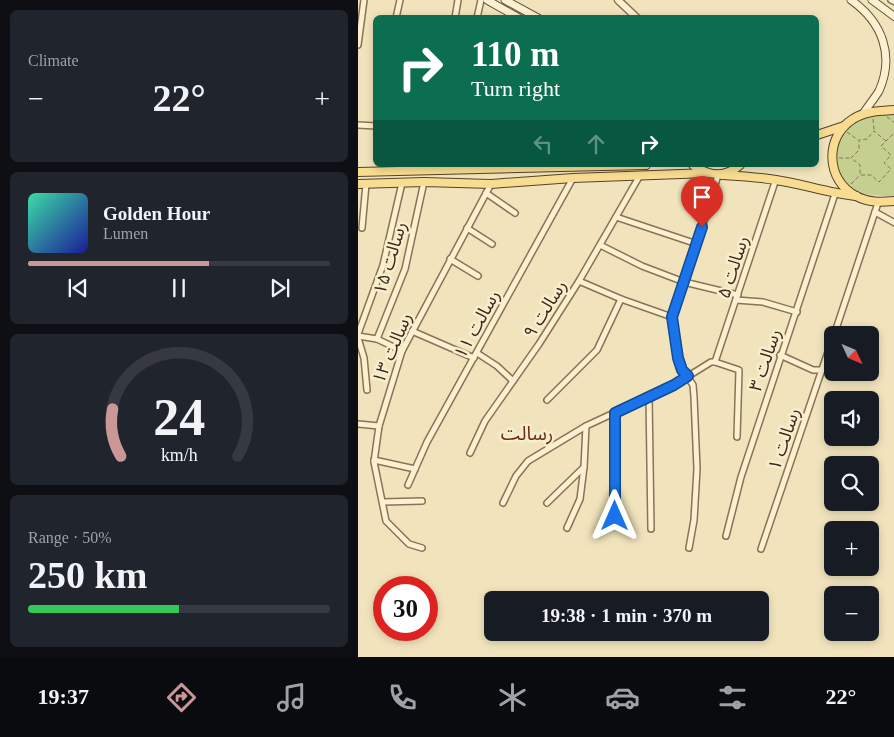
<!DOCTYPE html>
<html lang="en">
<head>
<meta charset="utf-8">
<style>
  :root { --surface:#171b24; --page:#20242c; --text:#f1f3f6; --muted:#9ea1a6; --line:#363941; --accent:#cb9696 }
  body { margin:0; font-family:"Times New Roman","Noto Sans Arabic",serif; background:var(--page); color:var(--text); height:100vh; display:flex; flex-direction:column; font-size:19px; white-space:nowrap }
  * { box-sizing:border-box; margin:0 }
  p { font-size:16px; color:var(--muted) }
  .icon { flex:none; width:28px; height:28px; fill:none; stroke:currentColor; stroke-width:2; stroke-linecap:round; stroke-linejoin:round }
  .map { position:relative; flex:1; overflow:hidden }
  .drawer { display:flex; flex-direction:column; gap:10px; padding:10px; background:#0d0f14; width:358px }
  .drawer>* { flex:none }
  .top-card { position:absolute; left:15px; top:15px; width:446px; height:152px; border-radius:8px; box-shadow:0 2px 8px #0003; background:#0b6e4f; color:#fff; overflow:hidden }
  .needle { width:32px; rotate:134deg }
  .fabs { position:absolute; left:466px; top:326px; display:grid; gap:10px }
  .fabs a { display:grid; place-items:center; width:55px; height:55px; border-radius:8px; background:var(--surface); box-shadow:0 2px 8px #0003; font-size:25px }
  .speed { position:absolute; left:15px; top:576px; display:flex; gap:10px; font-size:25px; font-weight:700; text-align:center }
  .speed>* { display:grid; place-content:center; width:65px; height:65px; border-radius:50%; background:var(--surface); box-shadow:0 2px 8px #0003; line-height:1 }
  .speed .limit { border:8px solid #d22; background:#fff; color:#111 }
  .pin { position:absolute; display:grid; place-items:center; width:42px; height:42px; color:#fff; margin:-51px -21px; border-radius:50% 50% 50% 0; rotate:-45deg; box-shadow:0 0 5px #0007 }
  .pin .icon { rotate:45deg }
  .me { position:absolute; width:55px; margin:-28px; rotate:0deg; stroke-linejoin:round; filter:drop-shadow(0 0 4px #0008) }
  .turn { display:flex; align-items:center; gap:18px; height:105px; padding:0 15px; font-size:22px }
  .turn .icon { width:65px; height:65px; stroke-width:2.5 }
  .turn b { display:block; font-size:35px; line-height:42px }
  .lanes { display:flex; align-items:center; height:48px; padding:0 15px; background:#0003; justify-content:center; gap:25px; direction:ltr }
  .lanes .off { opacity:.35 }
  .big { font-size:38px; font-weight:700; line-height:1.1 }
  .drawer .tile { flex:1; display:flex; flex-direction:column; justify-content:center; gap:8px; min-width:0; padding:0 18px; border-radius:8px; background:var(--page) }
  .drawer .dial { align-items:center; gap:0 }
  .dial svg { height:130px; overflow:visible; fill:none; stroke:var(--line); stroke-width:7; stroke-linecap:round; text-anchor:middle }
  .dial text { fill:var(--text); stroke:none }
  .song { display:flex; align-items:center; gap:15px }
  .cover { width:60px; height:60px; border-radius:8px; background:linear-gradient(135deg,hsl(160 70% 55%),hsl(240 70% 35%)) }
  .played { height:5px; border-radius:2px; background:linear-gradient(90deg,var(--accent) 60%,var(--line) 60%) }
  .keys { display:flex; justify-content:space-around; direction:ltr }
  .heat { display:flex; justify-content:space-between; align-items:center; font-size:28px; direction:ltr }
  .charge { height:8px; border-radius:4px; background:linear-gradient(90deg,#34c759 50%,var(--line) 0) }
  .trip { position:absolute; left:126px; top:591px; width:285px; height:50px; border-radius:8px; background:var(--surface); box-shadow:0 2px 8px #0003; font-weight:700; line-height:50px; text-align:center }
  .dock { display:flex; height:80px; justify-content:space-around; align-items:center; background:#090b0e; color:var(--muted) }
  .dock .icon { width:35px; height:35px }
  .dock .current { color:var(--accent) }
  .dock b { font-size:22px; color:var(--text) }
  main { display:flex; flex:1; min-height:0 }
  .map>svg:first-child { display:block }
  .green { fill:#c5cf90 }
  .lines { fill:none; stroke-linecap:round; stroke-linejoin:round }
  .minor-casing { stroke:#8a7355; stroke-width:8 }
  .tertiary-casing { stroke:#8a7355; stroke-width:9 }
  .secondary-casing { stroke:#6b5438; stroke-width:9 }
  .primary-casing { stroke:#57412a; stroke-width:10 }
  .path { stroke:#8a7355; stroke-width:1; stroke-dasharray:4 2.5; stroke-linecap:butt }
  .minor { stroke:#fbf0d0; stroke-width:5 }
  .tertiary { stroke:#fbf0d0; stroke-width:6 }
  .secondary { stroke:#fbf0d0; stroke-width:7 }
  .primary { stroke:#f8dc91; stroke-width:8 }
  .route-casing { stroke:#114b97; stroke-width:12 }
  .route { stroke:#1a73e8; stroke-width:9 }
  .labels { text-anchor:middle; stroke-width:5; stroke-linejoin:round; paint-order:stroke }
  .street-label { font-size:18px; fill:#382a1b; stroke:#f8edcd }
  .neighbourhood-label { font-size:19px; fill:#682b17; stroke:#f8edcd }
</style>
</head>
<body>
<main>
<section class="drawer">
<div class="tile"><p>Climate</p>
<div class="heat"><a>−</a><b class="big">22°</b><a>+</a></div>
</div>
<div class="tile">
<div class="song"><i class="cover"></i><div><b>Golden Hour</b><p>Lumen</p></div></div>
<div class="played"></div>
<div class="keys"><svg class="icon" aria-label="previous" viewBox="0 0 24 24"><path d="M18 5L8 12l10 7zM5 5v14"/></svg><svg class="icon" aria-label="pause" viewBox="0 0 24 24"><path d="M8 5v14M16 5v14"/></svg><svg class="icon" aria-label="next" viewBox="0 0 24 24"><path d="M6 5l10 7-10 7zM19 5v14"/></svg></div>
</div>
<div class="tile dial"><svg viewBox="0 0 100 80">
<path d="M14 69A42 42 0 1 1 86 69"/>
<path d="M14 69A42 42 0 0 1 9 40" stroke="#cb9696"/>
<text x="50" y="56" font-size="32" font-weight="700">24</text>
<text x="50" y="72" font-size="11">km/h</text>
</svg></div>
<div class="tile"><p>Range · 50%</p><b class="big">250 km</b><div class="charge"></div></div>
</section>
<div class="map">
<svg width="537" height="657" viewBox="0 0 537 657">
  <rect width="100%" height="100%" fill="#f1e4bd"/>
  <path class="green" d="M536,113V196C514,197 486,194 478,168C477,164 478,157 478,152C479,137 488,126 502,119C512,114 525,114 536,113Z"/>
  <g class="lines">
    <g class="minor-casing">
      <g id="minor">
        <polyline points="533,0 537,2"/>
        <polyline points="38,18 42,0"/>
        <polyline points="97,18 100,0"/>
        <polyline points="119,18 123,0"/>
        <polyline points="0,45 6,0"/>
        <polyline points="0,125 18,126"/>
        <polyline points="128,193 157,213"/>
        <polyline points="517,212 537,223"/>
        <polyline points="258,217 339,244"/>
        <polyline points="4,228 8,184"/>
        <polyline points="109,228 134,244"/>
        <polyline points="242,245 284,266 326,282 380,295"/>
        <polyline points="92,259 120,276"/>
        <polyline points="221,281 263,299 314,317"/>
        <polyline points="378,300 405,302 439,312"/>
        <polyline points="54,331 116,358"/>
        <polyline points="0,334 25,265 44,183"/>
        <polyline points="476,335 520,203"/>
        <polyline points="0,336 19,339 44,351"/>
        <polyline points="0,338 6,358 9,390"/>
        <polyline points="19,339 47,269 66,182"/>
        <polyline points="119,353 139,366 155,381"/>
        <polyline points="422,355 455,370 464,370"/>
        <polyline points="357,362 418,179"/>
        <polyline points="291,396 293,529"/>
        <polyline points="189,400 239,350 263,299"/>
        <polyline points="257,413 257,517"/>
        <polyline points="0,424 21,426"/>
        <polyline points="112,453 127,421 181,344 221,281 281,177"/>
        <polyline points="16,460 57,469"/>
        <polyline points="50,485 69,442 215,178"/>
        <polyline points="25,502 64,501"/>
        <polyline points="145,503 158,476 170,461 228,426 316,385 353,362 357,362 381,370 379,437"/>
        <polyline points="189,503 226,467"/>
        <polyline points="209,528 222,499 226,467 228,426"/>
        <polyline points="368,536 383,477 477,194"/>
        <polyline points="64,548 51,544 28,521 16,462 21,426 44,351 133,184"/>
        <polyline points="331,548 336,520 339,469 336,397 335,385 329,376 324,370 320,358 314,317 339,244 360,175"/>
        <polyline points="403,549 475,337"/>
      </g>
    </g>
    <g class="tertiary-casing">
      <polyline id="tertiary" points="260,0 279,18"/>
    </g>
    <g class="secondary-casing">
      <g id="secondary">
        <polyline points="129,0 161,18"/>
        <polyline points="147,0 180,18"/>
        <path d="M493,0C524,22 537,55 521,91C516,99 510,106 505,114"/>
        <polyline points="514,0 537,17"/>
      </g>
    </g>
    <g class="primary-casing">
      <g id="primary">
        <path d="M537,110C522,111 507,111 495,119C466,137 468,181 498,196C511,203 523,202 537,201"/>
        <polyline points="459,135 486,126"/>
        <path d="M335,165C350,176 367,178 382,165"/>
        <polyline points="0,172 288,165"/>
        <path d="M364,175C382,176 400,177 418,180C445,184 470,193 498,196"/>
        <polyline points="0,184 66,182 133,184 215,178 350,173"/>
      </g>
    </g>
    <g class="path">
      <polyline points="529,117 537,123"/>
      <polyline points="515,119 516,130"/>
      <polyline points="489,132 500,140"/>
      <polyline points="528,141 516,131 509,139 501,140 501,150 493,158 502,165 502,175 513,175 521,182 533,169 526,163 533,155 523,146 537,132"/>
      <polyline points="481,158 492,158"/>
      <polyline points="493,184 502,175"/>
    </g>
    <use href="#minor" class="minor"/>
    <use href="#tertiary" class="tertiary"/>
    <use href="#secondary" class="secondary"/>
    <use href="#primary" class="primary"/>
  </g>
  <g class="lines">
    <g class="route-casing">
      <polyline id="route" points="257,516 257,413 316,385 330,376 324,370 320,358 314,317 344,227"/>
    </g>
    <use href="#route" class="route"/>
  </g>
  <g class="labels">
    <g class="street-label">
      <text transform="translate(32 258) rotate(-73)" y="6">رسالت ۱۵</text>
      <text transform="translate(375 267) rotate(-72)" y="6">رسالت ۵</text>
      <text transform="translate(187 309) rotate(-58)" y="6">رسالت ۹</text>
      <text transform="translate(119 324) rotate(-61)" y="6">رسالت ۱۱</text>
      <text transform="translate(34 348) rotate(-67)" y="6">رسالت ۱۳</text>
      <text transform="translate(407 360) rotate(-71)" y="6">رسالت ۳</text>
      <text transform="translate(426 439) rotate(-71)" y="6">رسالت ۱</text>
    </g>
    <g class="neighbourhood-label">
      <text x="169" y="440">رسالت</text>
    </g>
  </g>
</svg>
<div class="fabs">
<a><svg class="needle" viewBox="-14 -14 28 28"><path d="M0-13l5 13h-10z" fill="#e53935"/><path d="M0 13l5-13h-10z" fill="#9ea1a6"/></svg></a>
<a><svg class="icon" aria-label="sound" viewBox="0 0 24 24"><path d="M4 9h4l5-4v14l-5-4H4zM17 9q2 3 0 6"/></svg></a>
<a><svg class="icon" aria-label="search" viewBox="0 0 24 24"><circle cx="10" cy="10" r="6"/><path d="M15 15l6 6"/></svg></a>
<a>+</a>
<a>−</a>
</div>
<div class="speed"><div class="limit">30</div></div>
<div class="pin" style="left:344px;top:227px;background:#d93025"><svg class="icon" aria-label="arrive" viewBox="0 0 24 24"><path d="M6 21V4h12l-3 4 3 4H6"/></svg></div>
<svg class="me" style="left:257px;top:516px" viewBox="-20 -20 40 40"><path d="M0-17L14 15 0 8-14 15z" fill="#1a73e8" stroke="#fff" stroke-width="4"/></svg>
<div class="trip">19:38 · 1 min · 370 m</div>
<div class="top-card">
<div class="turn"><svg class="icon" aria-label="right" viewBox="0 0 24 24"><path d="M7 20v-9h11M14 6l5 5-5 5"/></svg><div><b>110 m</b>Turn right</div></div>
<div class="lanes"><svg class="icon off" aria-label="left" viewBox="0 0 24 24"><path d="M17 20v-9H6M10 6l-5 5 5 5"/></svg><svg class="icon off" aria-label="ahead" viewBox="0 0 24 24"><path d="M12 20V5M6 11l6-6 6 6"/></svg><svg class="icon" aria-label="right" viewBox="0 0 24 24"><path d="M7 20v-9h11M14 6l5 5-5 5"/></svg></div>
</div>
</div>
</main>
<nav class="dock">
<b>19:37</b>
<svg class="icon current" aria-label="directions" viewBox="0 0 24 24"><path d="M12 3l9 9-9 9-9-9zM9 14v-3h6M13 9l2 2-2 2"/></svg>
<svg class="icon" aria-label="music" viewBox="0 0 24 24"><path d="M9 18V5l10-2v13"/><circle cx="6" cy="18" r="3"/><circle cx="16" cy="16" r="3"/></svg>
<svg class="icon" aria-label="phone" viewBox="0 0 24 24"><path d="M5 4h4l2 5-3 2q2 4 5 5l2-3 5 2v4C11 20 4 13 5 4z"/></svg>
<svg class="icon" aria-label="climate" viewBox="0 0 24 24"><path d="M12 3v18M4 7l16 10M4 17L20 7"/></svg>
<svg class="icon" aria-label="car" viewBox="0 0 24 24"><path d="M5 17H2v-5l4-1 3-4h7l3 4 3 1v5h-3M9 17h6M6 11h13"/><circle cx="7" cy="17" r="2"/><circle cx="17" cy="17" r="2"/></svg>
<svg class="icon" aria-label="filters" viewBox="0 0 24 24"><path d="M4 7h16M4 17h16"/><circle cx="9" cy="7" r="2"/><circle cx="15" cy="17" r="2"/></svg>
<b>22°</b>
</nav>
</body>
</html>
